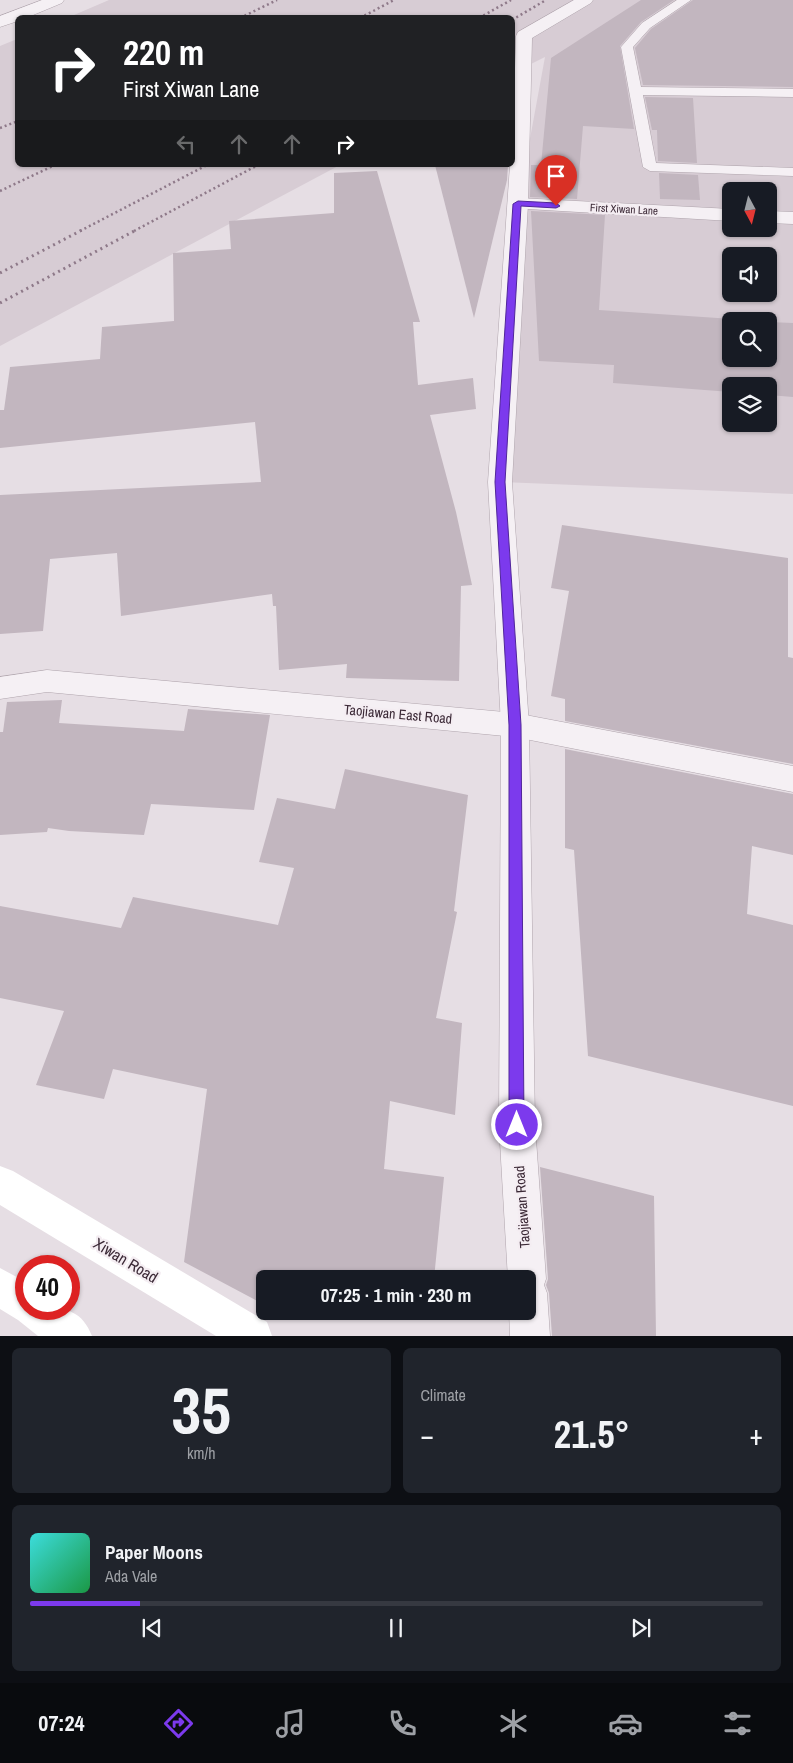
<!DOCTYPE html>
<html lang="en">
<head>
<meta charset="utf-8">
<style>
  :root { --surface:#171b24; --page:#20242c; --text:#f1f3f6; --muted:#9ea1a6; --line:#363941; --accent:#7c3aed }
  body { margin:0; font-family:"Archivo Narrow",sans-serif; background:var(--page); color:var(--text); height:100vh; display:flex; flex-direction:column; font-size:19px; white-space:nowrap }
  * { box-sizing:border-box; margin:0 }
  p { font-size:16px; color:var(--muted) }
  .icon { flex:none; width:28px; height:28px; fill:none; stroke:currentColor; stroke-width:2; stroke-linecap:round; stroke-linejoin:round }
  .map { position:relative; height:1336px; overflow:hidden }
  .details { display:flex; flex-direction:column; gap:12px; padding:12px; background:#0d0f14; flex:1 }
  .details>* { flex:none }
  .top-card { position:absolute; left:15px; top:15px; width:500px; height:152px; border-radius:8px; box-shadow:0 1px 4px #0004; background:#202124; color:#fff; overflow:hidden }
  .needle { width:32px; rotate:173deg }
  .tools { position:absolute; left:722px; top:182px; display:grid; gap:10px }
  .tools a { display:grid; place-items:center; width:55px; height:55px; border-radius:8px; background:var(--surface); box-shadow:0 1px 4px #0004; font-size:25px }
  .speed { position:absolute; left:15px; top:1255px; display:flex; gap:10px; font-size:25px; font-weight:700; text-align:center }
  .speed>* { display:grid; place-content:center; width:65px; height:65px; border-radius:50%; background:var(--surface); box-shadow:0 1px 4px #0004; line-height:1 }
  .speed .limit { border:8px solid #d22; background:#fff; color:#111 }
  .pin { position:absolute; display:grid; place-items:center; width:42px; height:42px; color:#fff; margin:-51px -21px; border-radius:50% 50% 50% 0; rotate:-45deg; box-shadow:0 0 5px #0007 }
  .pin .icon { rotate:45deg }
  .me { position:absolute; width:55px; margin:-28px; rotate:0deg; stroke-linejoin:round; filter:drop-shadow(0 0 4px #0008) }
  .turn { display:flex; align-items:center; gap:18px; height:105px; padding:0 25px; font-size:22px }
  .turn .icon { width:65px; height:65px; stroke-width:2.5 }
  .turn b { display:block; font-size:35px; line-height:42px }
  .lanes { display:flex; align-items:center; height:48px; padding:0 25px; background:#0003; justify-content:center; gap:25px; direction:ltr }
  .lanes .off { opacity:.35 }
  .big { font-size:38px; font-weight:700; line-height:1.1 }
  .details .card { flex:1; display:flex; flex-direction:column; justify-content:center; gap:8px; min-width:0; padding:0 18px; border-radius:8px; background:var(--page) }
  .details .dial { align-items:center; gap:0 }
  .dial b { font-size:65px; line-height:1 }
  .song { display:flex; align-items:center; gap:15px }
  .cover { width:60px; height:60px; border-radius:8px; background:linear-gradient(135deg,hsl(180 70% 55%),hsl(140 70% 35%)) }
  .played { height:5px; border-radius:2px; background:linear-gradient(90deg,var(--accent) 15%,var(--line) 15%) }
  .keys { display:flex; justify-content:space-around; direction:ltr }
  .heat { display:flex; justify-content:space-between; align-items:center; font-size:28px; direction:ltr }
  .details .tiles { flex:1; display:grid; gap:12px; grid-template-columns:1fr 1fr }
  .card:last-child { grid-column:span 2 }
  .trip { position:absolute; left:256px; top:1270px; width:280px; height:50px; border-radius:8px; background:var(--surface); box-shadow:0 1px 4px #0004; font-weight:700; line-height:50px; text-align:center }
  .dock { display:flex; height:80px; justify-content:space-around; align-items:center; background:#090b0e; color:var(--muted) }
  .dock .icon { width:35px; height:35px }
  .dock .on { color:var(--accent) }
  .dock b { font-size:22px; color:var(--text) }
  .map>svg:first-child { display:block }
  .built { fill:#d7ccd4; fill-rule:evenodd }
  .building { fill:#c2b6bf }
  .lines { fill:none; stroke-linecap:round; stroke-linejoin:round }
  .service-casing { stroke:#afa4ac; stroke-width:1 }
  .minor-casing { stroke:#afa4ac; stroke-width:1 }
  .tertiary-casing { stroke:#afa4ac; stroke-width:1 }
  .service { fill:#f5f0f4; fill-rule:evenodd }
  .minor { fill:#f5f0f4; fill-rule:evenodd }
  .tertiary { fill:#f5f0f4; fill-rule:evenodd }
  .secondary { fill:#fff; fill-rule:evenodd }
  .rail-far1 { stroke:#8e7989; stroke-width:2.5; stroke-dasharray:2 3; stroke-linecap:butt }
  .rail { stroke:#8e7989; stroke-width:3; stroke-dasharray:2 4; stroke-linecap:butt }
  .route { fill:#7c3aed; stroke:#51269a }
  .labels { text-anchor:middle; stroke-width:4.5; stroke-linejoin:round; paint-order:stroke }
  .far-street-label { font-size:11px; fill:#3b2936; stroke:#f4edf2 }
  .street-label { font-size:14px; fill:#3b2936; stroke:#f4edf2 }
  .near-street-label { font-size:16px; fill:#3b2936; stroke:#f4edf2 }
</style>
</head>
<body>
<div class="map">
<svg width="793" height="1336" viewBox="0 0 793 1336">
  <rect width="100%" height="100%" fill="#e6dee4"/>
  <g class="built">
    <path d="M109,0H793V494L500,482L518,204L545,57L513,73L512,18H67ZM731,191H769V229H731ZM731,256H769V294H731ZM731,321H769V359H731ZM731,386H769V424H731Z"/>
    <polygon points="17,39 18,165 340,165 0,346 0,46"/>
  </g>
  <g class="building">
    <polygon points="641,0 674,0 641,22 620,46 634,129 583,126 577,199 530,197 531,165 541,165 551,58"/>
    <polygon points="693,0 793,0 793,87 643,85 635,48 651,29"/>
    <polygon points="645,97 693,98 697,163 658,161 657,130 652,130"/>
    <polygon points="435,165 508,165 507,180 474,318"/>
    <polygon points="377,171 420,322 413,322 418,385 473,378 476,409 430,415 456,512 472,585 461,586 459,681 346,678 347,664 279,670 276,606 273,606 272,594 121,616 117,553 50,559 43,631 0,634 0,495 261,482 255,422 0,448 0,410 4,410 10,367 100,359 102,327 174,321 173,253 231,249 229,221 334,213 334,173"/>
    <polygon points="659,173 698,175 700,200 660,199"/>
    <polygon points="531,211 605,215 599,310 762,321 731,321 731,359 769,359 769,322 793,323 793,397 769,395 769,386 731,386 731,392 613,383 614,365 539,361"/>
    <polygon points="562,525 788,558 788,657 793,658 793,764 565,721 565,699 551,696 569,591 551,588"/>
    <polygon points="62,700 59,723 184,731 188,709 270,715 254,810 151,804 144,835 69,831 48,828 47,832 0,835 0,732 3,732 7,702"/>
    <polygon points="565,749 793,794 793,855 752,846 747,914 793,925 793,1106 588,1056 574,850 565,848"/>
    <polygon points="345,769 468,795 454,911 457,912 436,1018 462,1023 455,1115 390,1101 384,1169 444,1177 434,1279 265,1278 265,1305 184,1262 207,1089 113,1069 104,1099 36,1085 64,1011 0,998 0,906 121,928 133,897 278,925 294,868 259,862 277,798 335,809"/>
    <polygon points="540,1167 654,1196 656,1336 552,1336 549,1293 546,1285 548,1279"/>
  </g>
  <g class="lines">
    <g class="service-casing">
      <polygon id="service" points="677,0 691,0 650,28 633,47 641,87 793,89 793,97 643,95 656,163 793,168 793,176 650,171 643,167 621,47 642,23"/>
    </g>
    <g class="minor-casing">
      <g id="minor">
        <polygon points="518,198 731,209 731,221 511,208 508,204 511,200"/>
        <polygon points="769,211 793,212 793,224 769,223"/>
        <polygon points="47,670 515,713 793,766 793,792 515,737 47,692 0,699 0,677"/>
      </g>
    </g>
    <g class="tertiary-casing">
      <g id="tertiary">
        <polygon points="42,0 64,0 62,3 26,18 18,18 18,21 0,27 0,16"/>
        <polygon points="574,0 593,0 591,3 532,38 528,204 512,482 529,725 535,1125 546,1279 544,1285 547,1293 550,1336 510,1336 509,1311 528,1311 528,1279 508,1279 499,1125 501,725 488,482 510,165 512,165 516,36 518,32"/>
      </g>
    </g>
    <use href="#service" class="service"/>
    <use href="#minor" class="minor"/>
    <use href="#tertiary" class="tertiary"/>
    <g class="secondary">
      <polygon points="0,1166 13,1171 267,1322 272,1336 216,1336 0,1205"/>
      <path d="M0,1268L26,1282V1309C56,1309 79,1303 92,1336H38L18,1320L0,1309Z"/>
    </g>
    <g class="rail-far1">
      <polyline points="240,18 277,0"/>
      <polyline points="360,18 394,0"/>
      <polyline points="479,18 511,0"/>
      <polyline points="512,20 546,0"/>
      <polyline points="0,128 18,121"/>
      <polyline points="0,191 55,165"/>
      <polyline points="80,231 207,165"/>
      <polyline points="134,231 258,165"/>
    </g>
    <g class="rail">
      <polyline points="0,273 82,230"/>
      <polyline points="0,303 136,230"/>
    </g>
  </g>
  <polygon class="route" points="518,201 556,203 560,206 556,208 521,206 505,482 521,725 524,1125 522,1130 517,1132 512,1130 509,1125 509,725 495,482 513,204"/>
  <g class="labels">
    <g class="far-street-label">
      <text transform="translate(624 209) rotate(3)" y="4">First Xiwan Lane</text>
    </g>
    <g class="street-label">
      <text transform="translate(398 714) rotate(5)" y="5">Taojiawan East Road</text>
      <text transform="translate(522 1207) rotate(-94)" y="5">Taojiawan Road</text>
    </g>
    <g class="near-street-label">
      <text transform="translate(126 1260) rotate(31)" y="6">Xiwan Road</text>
    </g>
  </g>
</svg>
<div class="tools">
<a><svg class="needle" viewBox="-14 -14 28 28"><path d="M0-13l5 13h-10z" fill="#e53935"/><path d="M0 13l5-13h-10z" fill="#9ea1a6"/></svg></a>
<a><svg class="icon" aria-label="sound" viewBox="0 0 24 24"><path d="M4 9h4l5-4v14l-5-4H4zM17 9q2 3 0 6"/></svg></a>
<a><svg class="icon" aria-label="search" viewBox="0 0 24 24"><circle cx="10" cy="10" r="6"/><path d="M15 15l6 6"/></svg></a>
<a><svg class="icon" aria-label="layers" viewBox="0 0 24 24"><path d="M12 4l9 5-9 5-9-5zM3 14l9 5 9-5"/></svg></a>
</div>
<div class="speed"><div class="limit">40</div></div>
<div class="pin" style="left:556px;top:206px;background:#d93025"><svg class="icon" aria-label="arrive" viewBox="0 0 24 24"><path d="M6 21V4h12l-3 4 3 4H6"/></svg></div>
<svg class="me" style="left:517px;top:1125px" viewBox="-20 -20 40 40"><circle r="17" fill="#7c3aed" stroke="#fff" stroke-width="3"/><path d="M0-11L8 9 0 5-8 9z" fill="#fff"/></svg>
<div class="trip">07:25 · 1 min · 230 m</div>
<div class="top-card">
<div class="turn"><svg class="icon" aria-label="right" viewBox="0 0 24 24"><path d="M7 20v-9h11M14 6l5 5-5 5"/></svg><div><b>220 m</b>First Xiwan Lane</div></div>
<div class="lanes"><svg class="icon off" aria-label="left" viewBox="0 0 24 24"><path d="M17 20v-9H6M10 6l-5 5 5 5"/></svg><svg class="icon off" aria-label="ahead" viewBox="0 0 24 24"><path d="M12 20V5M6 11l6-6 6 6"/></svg><svg class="icon off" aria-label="ahead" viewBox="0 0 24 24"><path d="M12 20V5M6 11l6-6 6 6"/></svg><svg class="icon" aria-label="right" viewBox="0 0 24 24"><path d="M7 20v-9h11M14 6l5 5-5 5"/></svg></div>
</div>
</div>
<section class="details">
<div class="tiles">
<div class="card dial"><b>35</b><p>km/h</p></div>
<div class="card"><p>Climate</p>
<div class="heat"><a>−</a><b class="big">21.5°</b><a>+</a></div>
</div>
<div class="card">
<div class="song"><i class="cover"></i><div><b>Paper Moons</b><p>Ada Vale</p></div></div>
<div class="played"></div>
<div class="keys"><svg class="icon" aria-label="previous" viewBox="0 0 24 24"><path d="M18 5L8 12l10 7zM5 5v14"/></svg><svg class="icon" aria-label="pause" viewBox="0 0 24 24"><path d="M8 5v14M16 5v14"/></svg><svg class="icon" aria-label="next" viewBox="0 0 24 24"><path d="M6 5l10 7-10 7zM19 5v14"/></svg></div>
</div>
</div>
</section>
<nav class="dock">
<b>07:24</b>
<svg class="icon on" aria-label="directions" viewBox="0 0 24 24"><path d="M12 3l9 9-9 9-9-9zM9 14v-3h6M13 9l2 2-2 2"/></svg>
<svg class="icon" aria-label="music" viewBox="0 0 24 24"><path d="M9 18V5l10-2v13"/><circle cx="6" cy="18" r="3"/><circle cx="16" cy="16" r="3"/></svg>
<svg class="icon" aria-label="phone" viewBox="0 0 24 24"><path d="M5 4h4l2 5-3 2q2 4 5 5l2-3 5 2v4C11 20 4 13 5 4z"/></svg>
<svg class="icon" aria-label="climate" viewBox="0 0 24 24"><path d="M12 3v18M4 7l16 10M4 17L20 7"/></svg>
<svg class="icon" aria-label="car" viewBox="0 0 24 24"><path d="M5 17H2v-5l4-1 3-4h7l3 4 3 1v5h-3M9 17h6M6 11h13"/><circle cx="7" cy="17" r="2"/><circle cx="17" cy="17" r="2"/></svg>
<svg class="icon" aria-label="filters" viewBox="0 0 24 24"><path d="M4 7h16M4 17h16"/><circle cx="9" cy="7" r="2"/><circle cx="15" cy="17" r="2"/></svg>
</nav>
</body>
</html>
